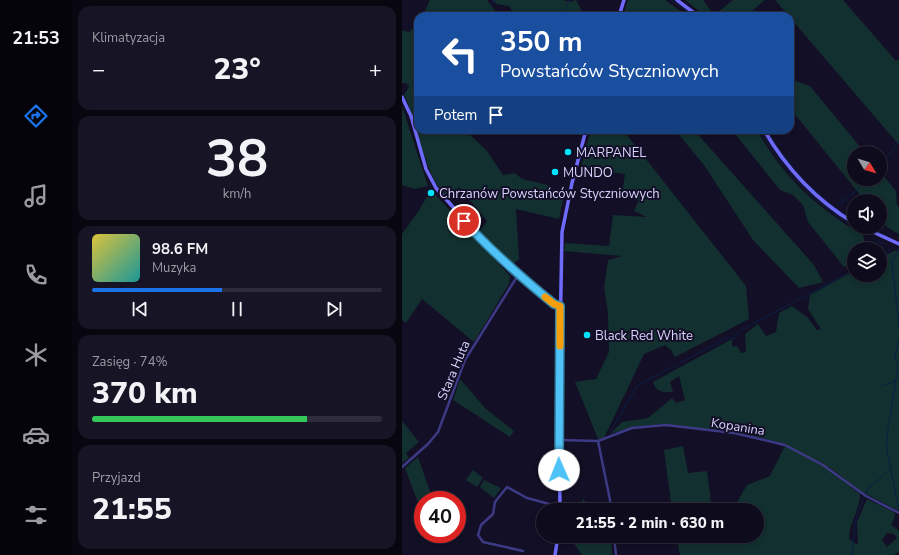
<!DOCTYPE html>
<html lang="pl">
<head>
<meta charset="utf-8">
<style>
  :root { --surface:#0e0b1c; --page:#171425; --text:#f1f3f6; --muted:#9b9ba3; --line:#2e2b3b; --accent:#1a73e8 }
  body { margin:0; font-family:"Nunito Sans",sans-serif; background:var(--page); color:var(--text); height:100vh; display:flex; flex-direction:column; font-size:15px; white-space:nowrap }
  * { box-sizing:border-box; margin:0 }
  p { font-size:13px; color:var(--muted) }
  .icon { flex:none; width:22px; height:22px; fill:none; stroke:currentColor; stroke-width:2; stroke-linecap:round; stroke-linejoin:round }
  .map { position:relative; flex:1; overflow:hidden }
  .side { display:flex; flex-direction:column; gap:6px; padding:6px; background:#08060f; width:330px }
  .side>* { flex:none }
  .guide { position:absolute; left:12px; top:12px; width:380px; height:122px; border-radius:12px; box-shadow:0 2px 6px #0003,0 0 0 1px var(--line); background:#1a4fa0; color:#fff; overflow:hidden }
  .needle { width:26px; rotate:128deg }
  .buttons { position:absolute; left:445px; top:146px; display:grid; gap:8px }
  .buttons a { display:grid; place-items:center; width:40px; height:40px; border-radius:50%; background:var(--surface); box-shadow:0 2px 6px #0003,0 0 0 1px var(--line); font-size:20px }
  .speed { position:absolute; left:12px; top:491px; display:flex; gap:8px; font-size:20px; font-weight:700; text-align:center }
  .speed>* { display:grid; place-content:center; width:52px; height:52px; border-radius:50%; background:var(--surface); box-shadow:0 2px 6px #0003,0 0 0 1px var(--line); line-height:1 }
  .speed .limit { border:6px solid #d22; background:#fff; color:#111 }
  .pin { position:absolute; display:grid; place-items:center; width:34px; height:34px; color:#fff; margin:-17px; border:2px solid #fff; border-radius:50%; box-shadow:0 1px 4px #0007 }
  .me { position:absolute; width:44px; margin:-22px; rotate:359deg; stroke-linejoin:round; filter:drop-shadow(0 0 3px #0008) }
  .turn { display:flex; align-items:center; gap:14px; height:84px; padding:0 20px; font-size:18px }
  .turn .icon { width:52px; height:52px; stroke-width:2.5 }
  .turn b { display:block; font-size:28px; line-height:34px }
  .then { display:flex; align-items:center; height:38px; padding:0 20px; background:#0003; gap:8px; font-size:15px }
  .big { font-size:30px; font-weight:800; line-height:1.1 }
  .side .card { flex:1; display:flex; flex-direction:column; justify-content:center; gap:6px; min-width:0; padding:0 14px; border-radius:12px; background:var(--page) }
  .side .dial { align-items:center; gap:0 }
  .dial b { font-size:52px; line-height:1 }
  .song { display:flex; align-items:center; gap:12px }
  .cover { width:48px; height:48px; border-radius:6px; background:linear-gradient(135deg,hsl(50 70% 55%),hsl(180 70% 35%)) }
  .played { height:4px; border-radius:2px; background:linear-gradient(90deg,var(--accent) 45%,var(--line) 45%) }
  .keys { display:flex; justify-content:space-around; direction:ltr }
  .heat { display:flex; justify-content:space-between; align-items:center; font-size:22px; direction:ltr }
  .charge { height:6px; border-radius:3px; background:linear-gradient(90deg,#34c759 74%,var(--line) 0) }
  .trip { position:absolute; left:134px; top:503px; width:228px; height:40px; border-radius:20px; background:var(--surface); box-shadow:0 2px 6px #0003,0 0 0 1px var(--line); font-weight:800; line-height:40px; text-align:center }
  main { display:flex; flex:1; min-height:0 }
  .menu { display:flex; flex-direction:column; width:72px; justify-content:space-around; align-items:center; background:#06040b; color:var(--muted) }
  .menu .icon { width:28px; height:28px }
  .menu .selected { color:var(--accent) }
  .menu b { font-size:18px; color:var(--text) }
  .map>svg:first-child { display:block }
  .green { fill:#12302f; fill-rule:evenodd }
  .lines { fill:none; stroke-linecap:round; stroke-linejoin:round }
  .stream { stroke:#0a1f44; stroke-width:1 }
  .street { stroke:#3d3a85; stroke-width:2.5 }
  .secondary { stroke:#6f6bff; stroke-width:3.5 }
  .route-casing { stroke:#337fa1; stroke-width:10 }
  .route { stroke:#4fc3f7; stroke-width:7 }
  .slow { stroke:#f59e0b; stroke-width:7 }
  .poi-dot { fill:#00e5ff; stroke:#130f26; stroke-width:1.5 }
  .labels { text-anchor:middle; stroke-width:4; stroke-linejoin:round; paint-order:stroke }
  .poi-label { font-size:13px; fill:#d9d4ff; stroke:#130f26; text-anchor:start }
  .street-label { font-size:13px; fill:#d9d4ff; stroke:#130f26 }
</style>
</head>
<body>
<main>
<nav class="menu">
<b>21:53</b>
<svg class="icon selected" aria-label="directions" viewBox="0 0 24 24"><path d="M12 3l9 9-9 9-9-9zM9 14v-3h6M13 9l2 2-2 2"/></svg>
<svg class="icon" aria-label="music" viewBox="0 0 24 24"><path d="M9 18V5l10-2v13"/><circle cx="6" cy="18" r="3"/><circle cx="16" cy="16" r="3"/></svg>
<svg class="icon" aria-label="phone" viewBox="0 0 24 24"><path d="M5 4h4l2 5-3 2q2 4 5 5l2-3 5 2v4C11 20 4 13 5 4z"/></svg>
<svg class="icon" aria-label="climate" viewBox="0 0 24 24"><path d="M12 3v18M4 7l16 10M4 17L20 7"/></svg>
<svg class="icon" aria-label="car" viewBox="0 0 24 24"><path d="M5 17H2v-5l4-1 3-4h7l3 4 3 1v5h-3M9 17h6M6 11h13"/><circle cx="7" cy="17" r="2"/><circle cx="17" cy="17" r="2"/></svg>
<svg class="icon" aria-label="filters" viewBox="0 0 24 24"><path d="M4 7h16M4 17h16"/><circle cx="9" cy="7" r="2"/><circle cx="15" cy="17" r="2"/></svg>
</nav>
<section class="side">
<div class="card"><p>Klimatyzacja</p>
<div class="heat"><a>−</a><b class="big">23°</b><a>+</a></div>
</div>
<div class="card dial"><b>38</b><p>km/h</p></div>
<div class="card">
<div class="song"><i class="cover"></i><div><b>98.6 FM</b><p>Muzyka</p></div></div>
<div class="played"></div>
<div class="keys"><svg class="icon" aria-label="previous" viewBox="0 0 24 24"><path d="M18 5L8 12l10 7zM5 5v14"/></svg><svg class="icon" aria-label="pause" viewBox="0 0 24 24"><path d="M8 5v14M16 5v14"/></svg><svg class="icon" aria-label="next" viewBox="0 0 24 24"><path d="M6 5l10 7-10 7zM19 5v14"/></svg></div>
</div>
<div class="card"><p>Zasięg · 74%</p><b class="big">370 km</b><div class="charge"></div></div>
<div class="card"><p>Przyjazd</p><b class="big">21:55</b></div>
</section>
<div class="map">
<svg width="497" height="555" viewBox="0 0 497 555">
  <rect width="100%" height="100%" fill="#130f26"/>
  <g class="green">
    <polygon points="28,0 85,0 97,16 21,16"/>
    <polygon points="90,0 162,0 168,2 174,0 182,16 113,16 107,6 95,4"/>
    <polygon points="226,0 263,0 285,16 239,16 237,13 236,16 221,16"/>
    <polygon points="283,0 301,0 312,15 331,0 363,0 344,16 303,16"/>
    <polygon points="373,0 441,0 494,61 497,59 497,145"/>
    <path d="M16,22V130H63L85,151L101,175L113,173L120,179L146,185L149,191L162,195L157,219L114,209L117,259L109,266L76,233L85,221L57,187L47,196C26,190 14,117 2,95L7,87L4,83H0V30L7,32Z"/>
    <path d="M388,79L408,86L463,153H452V179H478V172L494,191L495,205L497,207V234C478,224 478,221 478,201H463L388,108Z"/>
    <polygon points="0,106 26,186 12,189 0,185"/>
    <polygon points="189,130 221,130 344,286 347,319 273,357 269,350 263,345 242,354 202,438 196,439 173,382 194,379 207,352 206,313 202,287 206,260 220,256 162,251 163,243 207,246 211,215 245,217 232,211 237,200 220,195 223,174 194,170 192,175 177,174"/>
    <polygon points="273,130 292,130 412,265 421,282 397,288 351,240 302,165"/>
    <path d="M330,130H355C381,177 415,208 461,235L464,249H452V263L442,267L406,222L401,205L391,195L378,190Z"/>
    <polygon points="31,192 108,276 107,284 72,342 20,299 4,323 0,320 0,234 16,212 26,195"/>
    <path d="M494,250L497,251V511L460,492L428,468L415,460L458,494C458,510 447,523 447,539L456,545L455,522L465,499L492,512L493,516L489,525L497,531V552L492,555H278L274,536H355V510H320L321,507L331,509L345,485L368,476L384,444L331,431L298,429L263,424L231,427L208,434L220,422L246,418L270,398L274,403L283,400L277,376L268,382L271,392C260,392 255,393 251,382L330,339V346L336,347L339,353L344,352L343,334L356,324L364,336L374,332L377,313L390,306L406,318L415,330L419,329L406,309L408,295L452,271V275H478V258ZM485,533L492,534L495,538L485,547L480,540Z"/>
    <polygon points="58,379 84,409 112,431 108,437 51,400"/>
    <polygon points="0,421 17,442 4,453 7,458 0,463"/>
    <polygon points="281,446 286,473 305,471 310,510 270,510 262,450"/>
    <polygon points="16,457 31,500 21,500 21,507 18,508 3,468"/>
    <polygon points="71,470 81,478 75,487 64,480"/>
    <polygon points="82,480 99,488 92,498 78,487"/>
    <polygon points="181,499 191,510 177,510"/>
    <polygon points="170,536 209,536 210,555 180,555 169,539"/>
  </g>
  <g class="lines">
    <g class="stream">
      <polyline points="269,0 292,16"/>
      <polyline points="88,6 93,0"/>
      <polyline points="163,11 167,0"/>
      <path d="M358,130C383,174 419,209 464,234"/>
      <polyline points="365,130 374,145"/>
      <polyline points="376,148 401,180 431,206"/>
      <polyline points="478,166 497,142"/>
      <polyline points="435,205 453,192 464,179"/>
      <polyline points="435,209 452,220"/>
      <polyline points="465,227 486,237"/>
      <polyline points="474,241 482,244"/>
      <polyline points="497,248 490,263 497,325"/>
      <polyline points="478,256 489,250"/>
      <polyline points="480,386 494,381"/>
      <polyline points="208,432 236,385 327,337 330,339 334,337 334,333 452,270"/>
      <polyline points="497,511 485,450 485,436 496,367 493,357 497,340"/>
      <polyline points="456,513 465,490 489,468"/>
      <polyline points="450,555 453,523 455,515"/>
    </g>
    <g class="street">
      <polyline points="158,440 196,441 230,428 264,425 332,433 383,445 421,465 464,496 497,513"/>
      <polyline points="196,441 210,510"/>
      <polyline points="0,467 26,444 36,432 63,360 116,275"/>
      <polyline points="212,536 214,555"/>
      <polyline points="121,551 81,542 76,535 79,525 91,514 93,502 105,487 125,498 158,507"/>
    </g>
    <g class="secondary">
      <polyline points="275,0 296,16"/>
      <polyline points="217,16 222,0"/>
      <polyline points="0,97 9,116 24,169 34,188 93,254 152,304 158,306"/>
      <path d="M362,130C384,168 414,200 452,223"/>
      <polyline points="460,227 497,244"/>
      <polyline points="158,510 157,397 160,232 170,183 184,130"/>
      <polyline points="153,555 156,536"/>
    </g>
  </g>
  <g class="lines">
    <g class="route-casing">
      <path id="route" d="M62,221C90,252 120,278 152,304L158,306L157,470"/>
    </g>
    <use href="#route" class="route"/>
    <polyline class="slow" points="143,297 152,304 158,306 158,346"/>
  </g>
  <g class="poi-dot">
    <circle cx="166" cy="152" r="4"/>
    <circle cx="153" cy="172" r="4"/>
    <circle cx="29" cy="193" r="4"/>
    <circle cx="185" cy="335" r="4"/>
  </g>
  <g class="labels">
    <g class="poi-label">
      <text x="174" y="157">MARPANEL</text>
      <text x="161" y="177">MUNDO</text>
      <text x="37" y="198">Chrzanów Powstańców Styczniowych</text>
      <text x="193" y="340">Black Red White</text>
    </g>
    <g class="street-label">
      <text transform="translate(51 370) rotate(-67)" y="5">Stara Huta</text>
      <text transform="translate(336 426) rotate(9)" y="5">Kopanina</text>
    </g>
  </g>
</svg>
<div class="buttons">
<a><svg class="needle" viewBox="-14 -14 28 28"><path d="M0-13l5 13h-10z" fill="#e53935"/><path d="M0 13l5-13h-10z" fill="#9b9ba3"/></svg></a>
<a><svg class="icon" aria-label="sound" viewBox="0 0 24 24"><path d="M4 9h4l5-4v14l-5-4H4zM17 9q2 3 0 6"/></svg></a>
<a><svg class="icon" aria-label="layers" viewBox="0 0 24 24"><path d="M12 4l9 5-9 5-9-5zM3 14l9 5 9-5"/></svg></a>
</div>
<div class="speed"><div class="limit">40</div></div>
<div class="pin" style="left:62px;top:221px;background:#d93025"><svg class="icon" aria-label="arrive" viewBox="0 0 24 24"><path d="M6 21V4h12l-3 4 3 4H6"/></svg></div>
<svg class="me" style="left:157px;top:470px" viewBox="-20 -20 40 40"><circle r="19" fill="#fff"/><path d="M0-13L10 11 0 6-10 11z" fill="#4fc3f7"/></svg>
<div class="trip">21:55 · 2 min · 630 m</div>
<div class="guide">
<div class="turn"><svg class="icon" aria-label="left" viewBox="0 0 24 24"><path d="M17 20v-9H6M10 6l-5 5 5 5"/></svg><div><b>350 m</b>Powstańców Styczniowych</div></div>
<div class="then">Potem<svg class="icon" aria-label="arrive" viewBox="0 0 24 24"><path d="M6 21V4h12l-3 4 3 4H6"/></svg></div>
</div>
</div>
</main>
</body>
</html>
